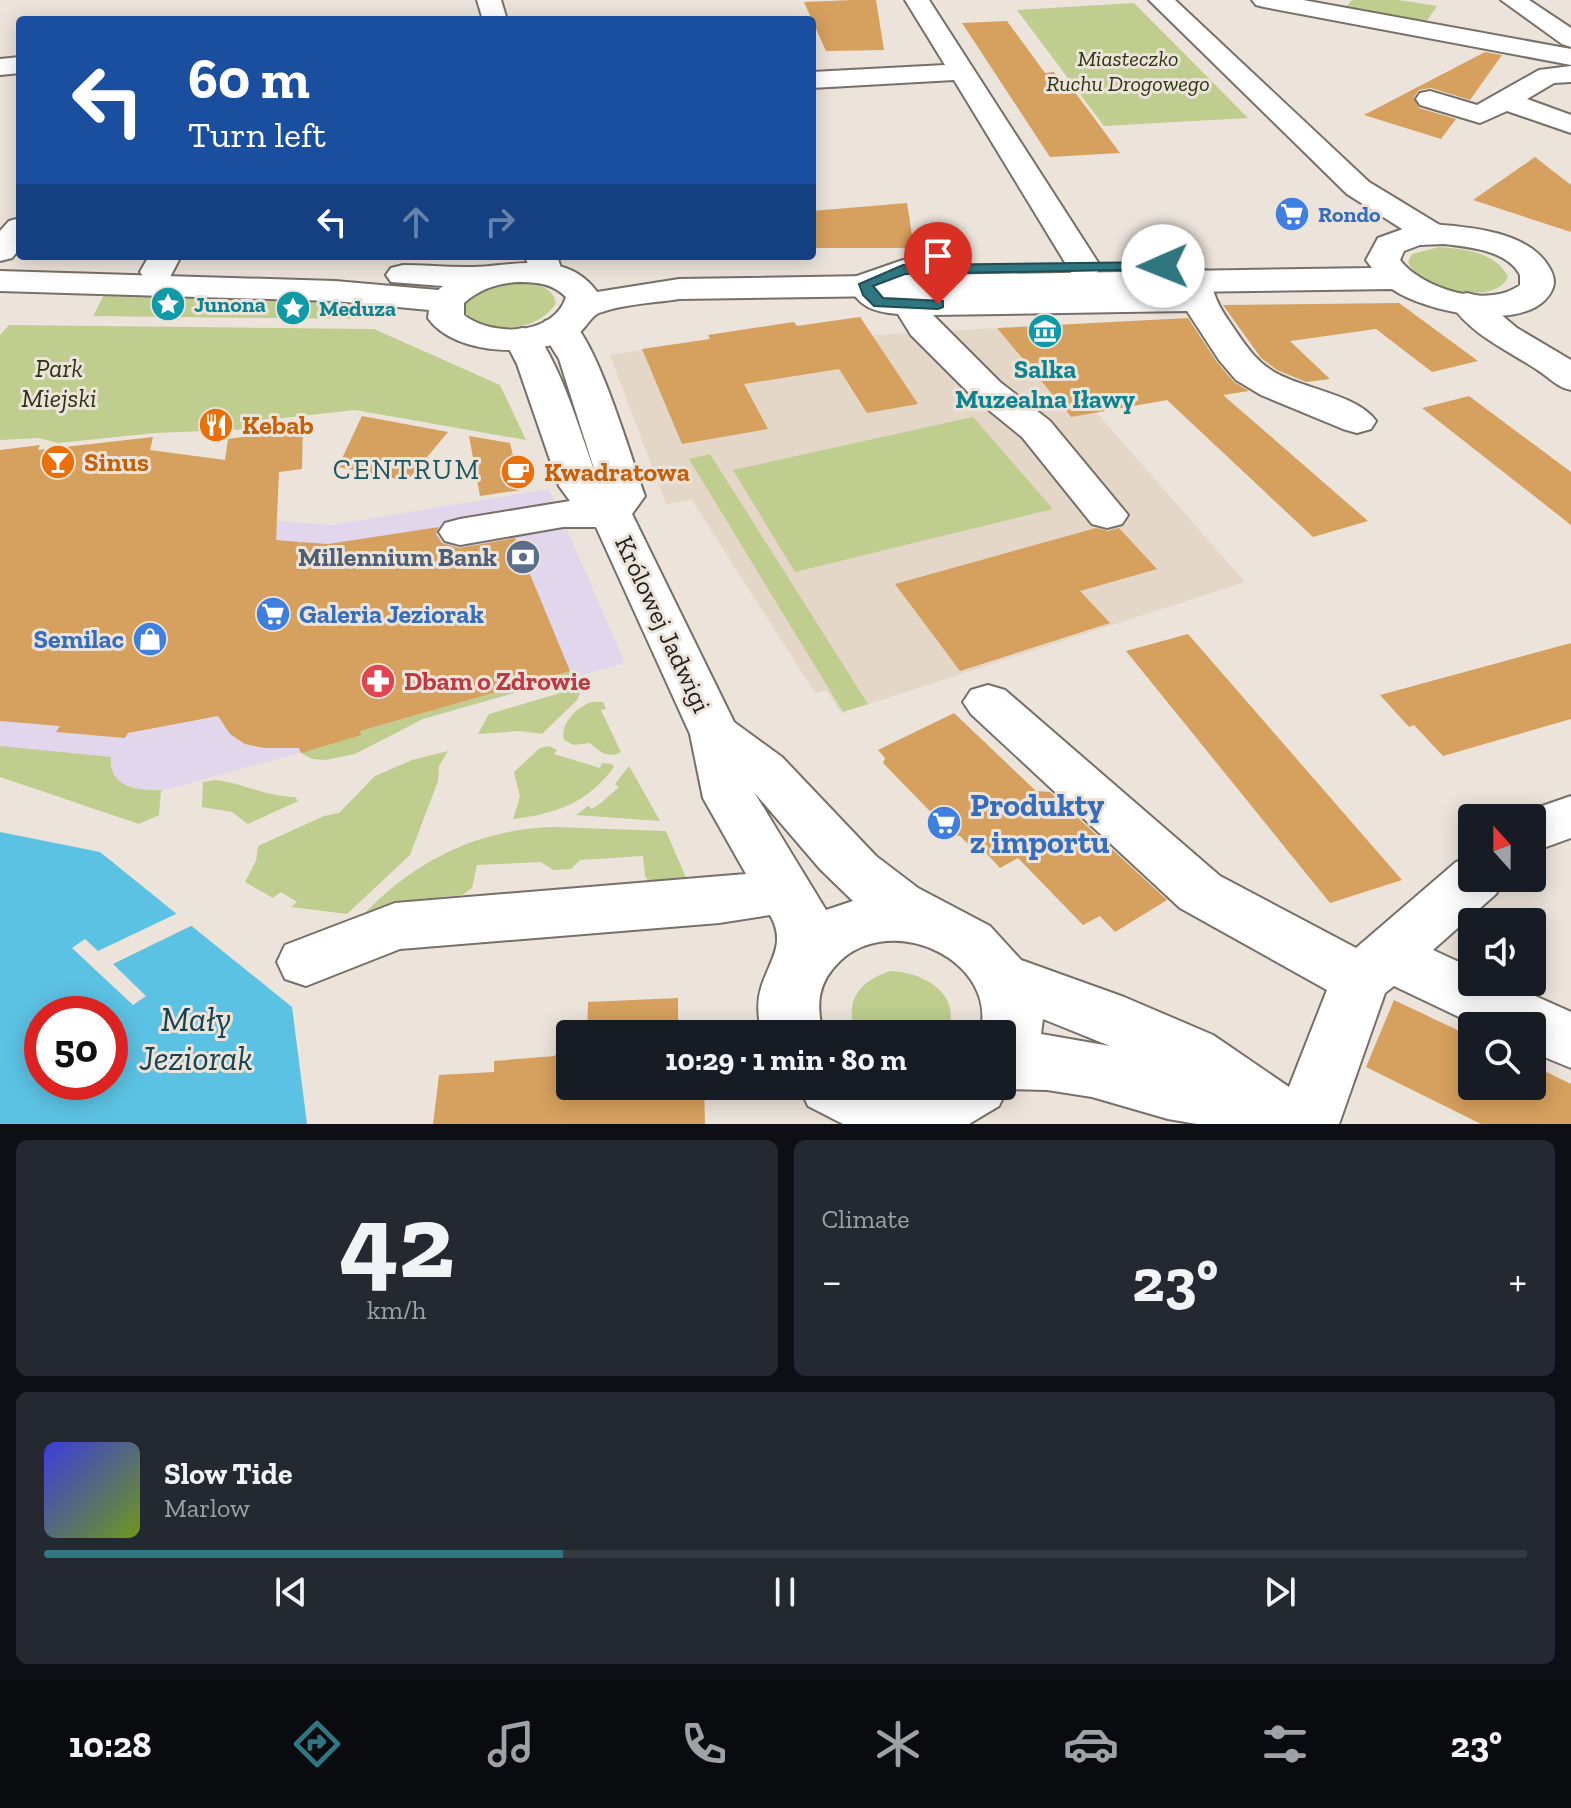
<!DOCTYPE html>
<html lang="en">
<head>
<meta charset="utf-8">
<style>
  :root { --surface:#171b24; --page:#242831; --text:#f1f3f6; --muted:#9ea1a6; --line:#363941; --accent:#2f7681 }
  body { margin:0; font-family:"Zilla Slab",serif; background:var(--page); color:var(--text); height:100vh; display:flex; flex-direction:column; font-size:30px; white-space:nowrap }
  * { box-sizing:border-box; margin:0 }
  p { font-size:26px; color:var(--muted) }
  .icon { flex:none; width:44px; height:44px; fill:none; stroke:currentColor; stroke-width:2; stroke-linecap:round; stroke-linejoin:round }
  .map { position:relative; height:1124px; overflow:hidden }
  .panel { display:flex; flex-direction:column; gap:16px; padding:16px; background:#0d0f14; flex:1 }
  .panel>* { flex:none }
  .banner { position:absolute; left:16px; top:16px; width:800px; height:244px; border-radius:8px; box-shadow:0 4px 20px #0003; background:#1a4fa0; color:#fff; overflow:hidden }
  .needle { width:52px; rotate:339deg }
  .tools { position:absolute; left:1458px; top:804px; display:grid; gap:16px }
  .tools a { display:grid; place-items:center; width:88px; height:88px; border-radius:8px; background:var(--surface); box-shadow:0 4px 20px #0003; font-size:40px }
  .speed { position:absolute; left:24px; top:996px; display:flex; gap:16px; font-size:40px; font-weight:700; text-align:center }
  .speed>* { display:grid; place-content:center; width:104px; height:104px; border-radius:50%; background:var(--surface); box-shadow:0 4px 20px #0003; line-height:1 }
  .speed .limit { border:12px solid #d22; background:#fff; color:#111 }
  .pin { position:absolute; display:grid; place-items:center; width:68px; height:68px; color:#fff; margin:-82px -34px; border-radius:50% 50% 50% 0; rotate:-45deg; box-shadow:0 0 8px #0007 }
  .pin .icon { rotate:45deg }
  .me { position:absolute; width:88px; margin:-44px; rotate:269deg; stroke-linejoin:round; filter:drop-shadow(0 0 6px #0008) }
  .turn { display:flex; align-items:center; gap:28px; height:168px; padding:0 40px; font-size:36px }
  .turn .icon { width:104px; height:104px; stroke-width:2.5 }
  .turn b { display:block; font-size:56px; line-height:68px }
  .lanes { display:flex; align-items:center; height:76px; padding:0 40px; background:#0003; justify-content:center; gap:40px; direction:ltr }
  .lanes .off { opacity:.35 }
  .big { font-size:60px; font-weight:700; line-height:1.1 }
  .panel .widget { flex:1; display:flex; flex-direction:column; justify-content:center; gap:12px; min-width:0; padding:0 28px; border-radius:12px; background:var(--page) }
  .panel .dial { align-items:center; gap:0 }
  .dial b { font-size:104px; line-height:1 }
  .song { display:flex; align-items:center; gap:24px }
  .cover { width:96px; height:96px; border-radius:12px; background:linear-gradient(135deg,hsl(240 70% 55%),hsl(80 70% 35%)) }
  .played { height:8px; border-radius:4px; background:linear-gradient(90deg,var(--accent) 35%,var(--line) 35%) }
  .keys { display:flex; justify-content:space-around; direction:ltr }
  .heat { display:flex; justify-content:space-between; align-items:center; font-size:44px; direction:ltr }
  .panel .tiles { flex:1; display:grid; gap:16px; grid-template-columns:1fr 1fr }
  .widget:last-child { grid-column:span 2 }
  .trip { position:absolute; left:556px; top:1020px; width:460px; height:80px; border-radius:8px; background:var(--surface); box-shadow:0 4px 20px #0003; font-weight:700; line-height:80px; text-align:center }
  .tabs { display:flex; height:128px; justify-content:space-around; align-items:center; background:#090b0e; color:var(--muted) }
  .tabs .icon { width:56px; height:56px }
  .tabs .current { color:var(--accent) }
  .tabs b { font-size:36px; color:var(--text) }
  .map>svg:first-child { display:block }
  .commercial { fill:#e1d6eb }
  .built { fill:#e4d7c8 }
  .green { fill:#bfcd8f }
  .water { fill:#5cc2e3; fill-rule:evenodd }
  .pier { fill:#ece4db }
  .building { fill:#d6a05e }
  .lines { fill:none; stroke-linecap:round; stroke-linejoin:round }
  .minor-casing { stroke:#777068; stroke-width:4 }
  .major-casing { stroke:#777068; stroke-width:4 }
  .minor { fill:#fff; fill-rule:evenodd }
  .major { fill:#fff; fill-rule:evenodd }
  .route { fill:#2f7681; stroke:#1f4d54; stroke-width:2 }
  .labels { text-anchor:middle; stroke-width:6; stroke-linejoin:round; paint-order:stroke }
  .far-park-label { font-size:22px; font-style:italic; fill:#2e3412; stroke:#ece4db }
  .far-shop-label { font-size:22px; font-weight:bold; fill:#366cbe; stroke:#ece4db; text-anchor:start }
  .far-culture-label { font-size:22px; font-weight:bold; fill:#0d838f; stroke:#ece4db; text-anchor:start }
  .park-label { font-size:26px; font-style:italic; fill:#2e3412; stroke:#ece4db }
  .culture-label { font-size:26px; font-weight:bold; fill:#0d838f; stroke:#ece4db }
  .food-label { font-size:26px; font-weight:bold; fill:#c56008; stroke:#ece4db; text-anchor:start }
  .service-label { font-size:26px; font-weight:bold; fill:#4e5e75; stroke:#ece4db; text-anchor:end }
  .shop-label { font-size:26px; font-weight:bold; fill:#366cbe; stroke:#ece4db; text-anchor:start }
  .street-label { font-size:26px; fill:#24211e; stroke:#ece4db }
  .health-label { font-size:26px; font-weight:bold; fill:#be3a42; stroke:#ece4db; text-anchor:start }
  .neighbourhood-label { font-size:28px; letter-spacing:2px; fill:#1c565f; stroke:#ece4db }
  .near-shop-label { font-size:32px; font-weight:bold; fill:#366cbe; stroke:#ece4db; text-anchor:start }
  .near-water-label { font-size:34px; font-style:italic; fill:#154351; stroke:#ece4db }
</style>
</head>
<body>
<div class="map">
<svg width="1571" height="1124" viewBox="0 0 1571 1124">
  <rect width="100%" height="100%" fill="#ece4db"/>
  <polygon class="commercial" points="549,489 625,663 136,798 0,753 0,500 332,525"/>
  <polygon class="built" points="860,317 873,335 997,328 1070,417 1096,412 1245,582 841,713 826,690 815,693 692,500 666,504 610,355 709,339 708,335 794,322 797,326"/>
  <g class="green">
    <polygon points="1352,0 1399,0 1437,6 1426,22 1345,8"/>
    <polygon points="1134,3 1248,118 1104,126 1017,10"/>
    <path d="M1439,247C1464,249 1496,252 1508,277C1495,307 1419,290 1408,262L1412,254Z"/>
    <path d="M515,282C532,283 552,284 556,303C539,332 489,335 465,313L464,304C475,288 497,284 515,282Z"/>
    <polygon points="105,293 371,299 365,314 351,319 93,316"/>
    <polygon points="9,325 374,329 500,385 526,440 355,410 256,421 255,429 155,433 58,443 39,438 0,440 0,335"/>
    <polygon points="973,417 1053,509 795,572 733,470"/>
    <polygon points="710,454 868,704 843,712 689,459"/>
    <polygon points="570,671 572,676 423,719 355,754 325,760 312,759 301,753 358,726 374,727"/>
    <polygon points="577,688 580,694 577,700 542,734 520,731 478,734 489,714"/>
    <path d="M592,702H603L606,709L601,710L621,752C609,759 599,752 590,743L574,745L564,740C560,723 577,707 592,702Z"/>
    <path d="M0,746L111,757C108,787 137,791 161,790L159,815L139,824L0,777Z"/>
    <path d="M549,746L557,750L554,754L600,768L602,763L612,764L614,767C588,803 555,814 513,819L520,797L514,772L540,748Z"/>
    <polygon points="448,751 439,766 438,781 410,855 347,914 291,907 297,902 281,892 273,898 245,882 256,861 258,846 324,816 339,813 375,776 412,760"/>
    <polygon points="629,766 660,821 576,815 588,806 592,809 602,802 619,787 615,784"/>
    <path d="M215,780C243,783 267,797 295,797L298,801L248,824L232,812L202,807L203,782Z"/>
    <path d="M554,827L666,831L687,880L649,882L645,876L643,856L580,860L571,869L553,870L541,862L477,865L472,888L462,895L401,901L363,915C415,860 478,829 554,827Z"/>
    <path d="M891,971C926,973 963,995 947,1034H857C842,1002 860,980 891,971Z"/>
  </g>
  <path class="water" d="M0,832L100,852L292,1007L307,1124H0ZM42,1014H110V1082H42Z"/>
  <polygon class="pier" points="180,912 195,924 113,964 146,996 133,1005 72,948 85,939 98,951"/>
  <g class="building">
    <polygon points="853,0 876,0 884,50 826,51 804,2"/>
    <polygon points="1007,21 1045,73 1054,72 1068,91 1074,91 1120,153 1050,157 962,23"/>
    <polygon points="1485,52 1502,55 1470,100 1431,88 1419,90 1414,97 1419,108 1456,119 1441,139 1364,115"/>
    <polygon points="1535,157 1571,185 1571,232 1473,200"/>
    <polygon points="907,203 914,248 812,248 812,211"/>
    <polygon points="1399,303 1478,361 1432,372 1376,329 1290,341 1330,379 1306,382 1277,370 1261,358 1223,305"/>
    <polygon points="860,317 918,404 867,413 839,369 744,384 768,429 682,444 642,349 710,339 708,335 794,322 797,326"/>
    <polygon points="1188,318 1217,362 1234,382 1249,391 1223,395 1368,521 1313,537 1167,400 1071,417 997,328"/>
    <polygon points="1469,396 1571,472 1571,525 1422,408"/>
    <polygon points="362,416 448,432 407,481 338,467"/>
    <polygon points="303,419 302,469 279,472 276,540 300,542 300,546 301,542 328,544 439,527 436,534 442,543 459,548 515,538 570,671 360,731 361,735 301,753 299,748 264,748 245,744 230,734 218,716 128,733 125,738 56,732 60,726 0,721 0,450 40,445 38,450 153,437 150,450 225,460 228,439 264,434 265,423"/>
    <polygon points="469,436 510,443 521,490 480,496"/>
    <polygon points="1096,528 1108,531 1119,528 1157,569 1080,591 1110,623 960,671 895,584"/>
    <polygon points="1188,634 1402,880 1330,903 1126,651"/>
    <polygon points="1571,643 1571,719 1443,756 1414,725 1409,727 1380,695"/>
    <polygon points="954,713 1036,791 1050,792 1167,900 1115,932 1100,916 1083,925 1018,858 1000,868 974,840 968,844 960,836 953,835 883,763 885,758 878,750"/>
    <polygon points="678,998 678,1034 587,1034 588,1002"/>
    <polygon points="1394,1000 1472,1037 1472,1086 1532,1086 1532,1065 1571,1084 1571,1124 1481,1124 1366,1067"/>
    <polygon points="566,1045 570,1045 570,1086 704,1086 705,1124 433,1124 439,1075 494,1072 494,1061 554,1056"/>
  </g>
  <g class="lines">
    <g class="minor-casing">
      <g id="minor">
        <polygon points="477,0 501,0 507,20 483,20"/>
        <polygon points="905,0 929,0 1101,267 1096,274 1084,277 1072,274 954,80 812,88 812,72 945,65"/>
        <polygon points="1149,0 1175,0 1369,182 1443,227 1448,234 1443,241 1432,244 1421,241 1347,194"/>
        <polygon points="1252,0 1303,0 1571,49 1571,65 1264,7 1256,5"/>
        <polygon points="1501,0 1529,0 1571,28 1571,47 1562,44"/>
        <polygon points="20,57 20,73 0,75 0,59"/>
        <polygon points="1571,66 1571,82 1554,83 1527,99 1571,115 1571,133 1507,111 1480,123 1420,105 1416,99 1420,93 1430,91 1477,105 1539,70"/>
        <polygon points="20,218 20,248 12,258 0,261 0,231 9,221"/>
        <polygon points="149,256 181,256 169,279 157,282 145,279 140,272"/>
        <polygon points="525,256 557,256 563,274 558,281 546,284 534,281"/>
        <path d="M903,260L915,263L920,270L915,277L885,289L891,293L1179,290L1191,273L1203,270L1215,273L1220,280L1213,289C1217,306 1228,319 1237,333C1248,349 1258,363 1276,373C1304,389 1358,395 1376,421L1371,429L1357,433L1343,429L1261,395L1236,380L1219,360L1187,311L933,315L1000,382L1050,421L1128,515L1122,524L1107,528L1092,524L1022,437L974,398L911,335L898,314C875,312 857,307 849,284L854,277Z"/>
        <path d="M1467,293L1479,296L1517,328L1571,360V390C1557,387 1551,379 1539,371C1508,350 1472,336 1450,303L1455,296Z"/>
        <path d="M558,318C562,319 567,319 570,321C596,336 633,464 645,496L632,514L734,722L782,757L876,856L918,888L990,926L1021,960L1124,997L1213,1035L1289,1087L1327,990L1180,908L971,714L963,702L971,690L988,685L1005,690L1220,876L1356,948L1456,862L1472,857V878H1504L1496,894L1433,950L1472,968V982H1504L1571,1012V1068L1532,1052V1026H1478L1394,986L1385,993L1339,1124H1197L1168,1119L1092,1097L1047,1090L1007,1089L999,1106L969,1124H843L808,1106L799,1086H1002V1034H980C1000,961 893,911 840,961C817,983 816,1004 823,1034H761C759,1019 756,1004 761,988C769,961 787,944 770,915L719,923L400,949L306,986L285,979L277,962L285,945L395,903L746,874L703,798L690,734L596,527H563L460,545L445,541L439,532L445,523L460,519L570,501L559,486L517,364L504,339L509,331L522,328L535,331C564,373 578,427 596,475L559,359L540,329L545,321ZM754,792L820,869L853,901L826,910ZM1043,1019L1110,1046L1041,1034Z"/>
        <polygon points="1571,796 1571,838 1532,852 1532,818 1513,816"/>
      </g>
    </g>
    <g class="major-casing">
      <path id="major" d="M1432,224C1469,227 1528,231 1549,267C1557,280 1555,289 1545,300C1514,331 1424,311 1392,289L679,299C654,303 623,304 599,313C591,316 586,328 578,334C540,358 455,357 428,318L429,310L335,301L0,291V271L335,281L438,290L443,286L391,282L386,275L391,268L403,265C431,265 462,269 490,266C528,262 572,256 597,292L679,279L1372,268L1366,260L1378,238L1403,229ZM1444,244C1469,247 1507,250 1520,275V285C1488,309 1422,289 1400,260L1404,251L1420,245ZM517,282C536,282 552,283 566,297C554,336 492,337 464,315V303C480,289 496,284 517,282Z"/>
    </g>
    <use href="#minor" class="minor"/>
    <use href="#major" class="major"/>
  </g>
  <polygon class="route" points="1163,262 1170,266 1168,269 905,274 873,286 883,298 943,301 943,307 938,309 874,306 863,295 859,284 903,265"/>
  <defs>
    <g id="supermarket-disc" transform="scale(1.8)"><circle r="9.5" fill="#3f7fe0" stroke="#ece4db"/><path d="M-6-5.5h2.5l.6 2H6L4.5 2H-2.5L-4.4-4H-6ZM-1.5 3.2a1.3 1.3 0 1 0 .1 0ZM3 3.2a1.3 1.3 0 1 0 .1 0Z" fill="#fff"/></g>
    <g id="sight-disc" transform="scale(1.8)"><circle r="9.5" fill="#0f9aa8" stroke="#ece4db"/><path d="M0-6L1.8-2.2L6-1.7L2.9 1.2L3.7 5.4L0 3.3L-3.7 5.4L-2.9 1.2L-6-1.7L-1.8-2.2Z" fill="#fff"/></g>
    <g id="museum-disc" transform="scale(1.8)"><circle r="9.5" fill="#0f9aa8" stroke="#ece4db"/><path d="M0-6L6-3V-2H-6V-3ZM-5-1h2V3h-2ZM-1-1h2V3h-2ZM3-1h2V3H3ZM-6 4H6V6H-6Z" fill="#fff"/></g>
    <g id="restaurant-disc" transform="scale(1.8)"><circle r="9.5" fill="#e8710a" stroke="#ece4db"/><path d="M-5-6h1v4h1v-4h1v4h1v-4h1v5L-1.5 .5V6h-2V.5L-5-1ZM5-6V6H3V1.5H1.5Q1.5-4 5-6Z" fill="#fff"/></g>
    <g id="bar-disc" transform="scale(1.8)"><circle r="9.5" fill="#e8710a" stroke="#ece4db"/><path d="M-6-5H6L.8 .8V4.5H3.5V6h-7V4.5H-.8V.8Z" fill="#fff"/></g>
    <g id="cafe-disc" transform="scale(1.8)"><circle r="9.5" fill="#e8710a" stroke="#ece4db"/><path d="M-5.5-4.5H6V0H3Q3 3.5 0 3.5H-2.5Q-5.5 3.5-5.5 0ZM3-3.2v2h1.7v-2ZM-6 4.5H4V6H-6Z" fill="#fff"/></g>
    <g id="bank-disc" transform="scale(1.8)"><circle r="9.5" fill="#5c6f8a" stroke="#ece4db"/><path d="M-6-4H6V4H-6ZM0-2.3a2.3 2.3 0 1 0 0 4.6a2.3 2.3 0 1 0 0-4.6Z" fill="#fff"/></g>
    <g id="shop-disc" transform="scale(1.8)"><circle r="9.5" fill="#3f7fe0" stroke="#ece4db"/><path d="M-5-2.5h2.3a2.7 3.5 0 0 1 5.4 0H5L5.5 6h-11ZM-1.5-2.5h3a1.5 2.3 0 0 0-3 0Z" fill="#fff"/></g>
    <g id="pharmacy-disc" transform="scale(1.8)"><circle r="9.5" fill="#e0444e" stroke="#ece4db"/><path d="M-2-6h4v4h4v4h-4v4h-4v-4h-4v-4h4Z" fill="#fff"/></g>
  </defs>
  <g fill-rule="evenodd">
    <use href="#supermarket-disc" x="1292" y="214"/>
    <use href="#sight-disc" x="168" y="304"/>
    <use href="#sight-disc" x="293" y="308"/>
    <use href="#museum-disc" x="1045" y="331"/>
    <use href="#restaurant-disc" x="216" y="425"/>
    <use href="#bar-disc" x="58" y="462"/>
    <use href="#cafe-disc" x="518" y="472"/>
    <use href="#bank-disc" x="523" y="557"/>
    <use href="#supermarket-disc" x="273" y="614"/>
    <use href="#shop-disc" x="150" y="639"/>
    <use href="#pharmacy-disc" x="378" y="681"/>
    <use href="#supermarket-disc" x="944" y="823"/>
  </g>
  <g class="labels">
    <g class="far-park-label">
      <text x="1128" y="66">Miasteczko<tspan x="1128" dy="25">Ruchu Drogowego</tspan></text>
    </g>
    <g class="far-shop-label">
      <text x="1318" y="222">Rondo</text>
    </g>
    <g class="far-culture-label">
      <text x="194" y="312">Junona</text>
      <text x="319" y="316">Meduza</text>
    </g>
    <g class="park-label">
      <text x="59" y="377">Park<tspan x="59" dy="30">Miejski</tspan></text>
    </g>
    <g class="culture-label">
      <text x="1045" y="378">Salka<tspan x="1045" dy="30">Muzealna Iławy</tspan></text>
    </g>
    <g class="food-label">
      <text x="242" y="434">Kebab</text>
      <text x="84" y="471">Sinus</text>
      <text x="544" y="481">Kwadratowa</text>
    </g>
    <g class="service-label">
      <text x="497" y="566">Millennium Bank</text>
    </g>
    <g class="shop-label">
      <text x="299" y="623">Galeria Jeziorak</text>
      <text x="124" y="648" text-anchor="end">Semilac</text>
    </g>
    <g class="street-label">
      <text transform="translate(663 624) rotate(65)" y="9">Królowej Jadwigi</text>
    </g>
    <g class="health-label">
      <text x="404" y="690">Dbam o Zdrowie</text>
    </g>
    <g class="neighbourhood-label">
      <text x="407" y="479">CENTRUM</text>
    </g>
    <g class="near-shop-label">
      <text x="970" y="816">Produkty<tspan x="970" dy="37">z importu</tspan></text>
    </g>
    <g class="near-water-label">
      <text x="196" y="1031">Mały<tspan x="196" dy="39">Jeziorak</tspan></text>
    </g>
  </g>
</svg>
<div class="tools">
<a><svg class="needle" viewBox="-14 -14 28 28"><path d="M0-13l5 13h-10z" fill="#e53935"/><path d="M0 13l5-13h-10z" fill="#9ea1a6"/></svg></a>
<a><svg class="icon" aria-label="sound" viewBox="0 0 24 24"><path d="M4 9h4l5-4v14l-5-4H4zM17 9q2 3 0 6"/></svg></a>
<a><svg class="icon" aria-label="search" viewBox="0 0 24 24"><circle cx="10" cy="10" r="6"/><path d="M15 15l6 6"/></svg></a>
</div>
<div class="speed"><div class="limit">50</div></div>
<div class="pin" style="left:938px;top:304px;background:#d93025"><svg class="icon" aria-label="arrive" viewBox="0 0 24 24"><path d="M6 21V4h12l-3 4 3 4H6"/></svg></div>
<svg class="me" style="left:1163px;top:266px" viewBox="-20 -20 40 40"><circle r="19" fill="#fff"/><path d="M0-13L10 11 0 6-10 11z" fill="#2f7681"/></svg>
<div class="trip">10:29 · 1 min · 80 m</div>
<div class="banner">
<div class="turn"><svg class="icon" aria-label="left" viewBox="0 0 24 24"><path d="M17 20v-9H6M10 6l-5 5 5 5"/></svg><div><b>60 m</b>Turn left</div></div>
<div class="lanes"><svg class="icon" aria-label="left" viewBox="0 0 24 24"><path d="M17 20v-9H6M10 6l-5 5 5 5"/></svg><svg class="icon off" aria-label="ahead" viewBox="0 0 24 24"><path d="M12 20V5M6 11l6-6 6 6"/></svg><svg class="icon off" aria-label="right" viewBox="0 0 24 24"><path d="M7 20v-9h11M14 6l5 5-5 5"/></svg></div>
</div>
</div>
<section class="panel">
<div class="tiles">
<div class="widget dial"><b>42</b><p>km/h</p></div>
<div class="widget"><p>Climate</p>
<div class="heat"><a>−</a><b class="big">23°</b><a>+</a></div>
</div>
<div class="widget">
<div class="song"><i class="cover"></i><div><b>Slow Tide</b><p>Marlow</p></div></div>
<div class="played"></div>
<div class="keys"><svg class="icon" aria-label="previous" viewBox="0 0 24 24"><path d="M18 5L8 12l10 7zM5 5v14"/></svg><svg class="icon" aria-label="pause" viewBox="0 0 24 24"><path d="M8 5v14M16 5v14"/></svg><svg class="icon" aria-label="next" viewBox="0 0 24 24"><path d="M6 5l10 7-10 7zM19 5v14"/></svg></div>
</div>
</div>
</section>
<nav class="tabs">
<b>10:28</b>
<svg class="icon current" aria-label="directions" viewBox="0 0 24 24"><path d="M12 3l9 9-9 9-9-9zM9 14v-3h6M13 9l2 2-2 2"/></svg>
<svg class="icon" aria-label="music" viewBox="0 0 24 24"><path d="M9 18V5l10-2v13"/><circle cx="6" cy="18" r="3"/><circle cx="16" cy="16" r="3"/></svg>
<svg class="icon" aria-label="phone" viewBox="0 0 24 24"><path d="M5 4h4l2 5-3 2q2 4 5 5l2-3 5 2v4C11 20 4 13 5 4z"/></svg>
<svg class="icon" aria-label="climate" viewBox="0 0 24 24"><path d="M12 3v18M4 7l16 10M4 17L20 7"/></svg>
<svg class="icon" aria-label="car" viewBox="0 0 24 24"><path d="M5 17H2v-5l4-1 3-4h7l3 4 3 1v5h-3M9 17h6M6 11h13"/><circle cx="7" cy="17" r="2"/><circle cx="17" cy="17" r="2"/></svg>
<svg class="icon" aria-label="filters" viewBox="0 0 24 24"><path d="M4 7h16M4 17h16"/><circle cx="9" cy="7" r="2"/><circle cx="15" cy="17" r="2"/></svg>
<b>23°</b>
</nav>
</body>
</html>
